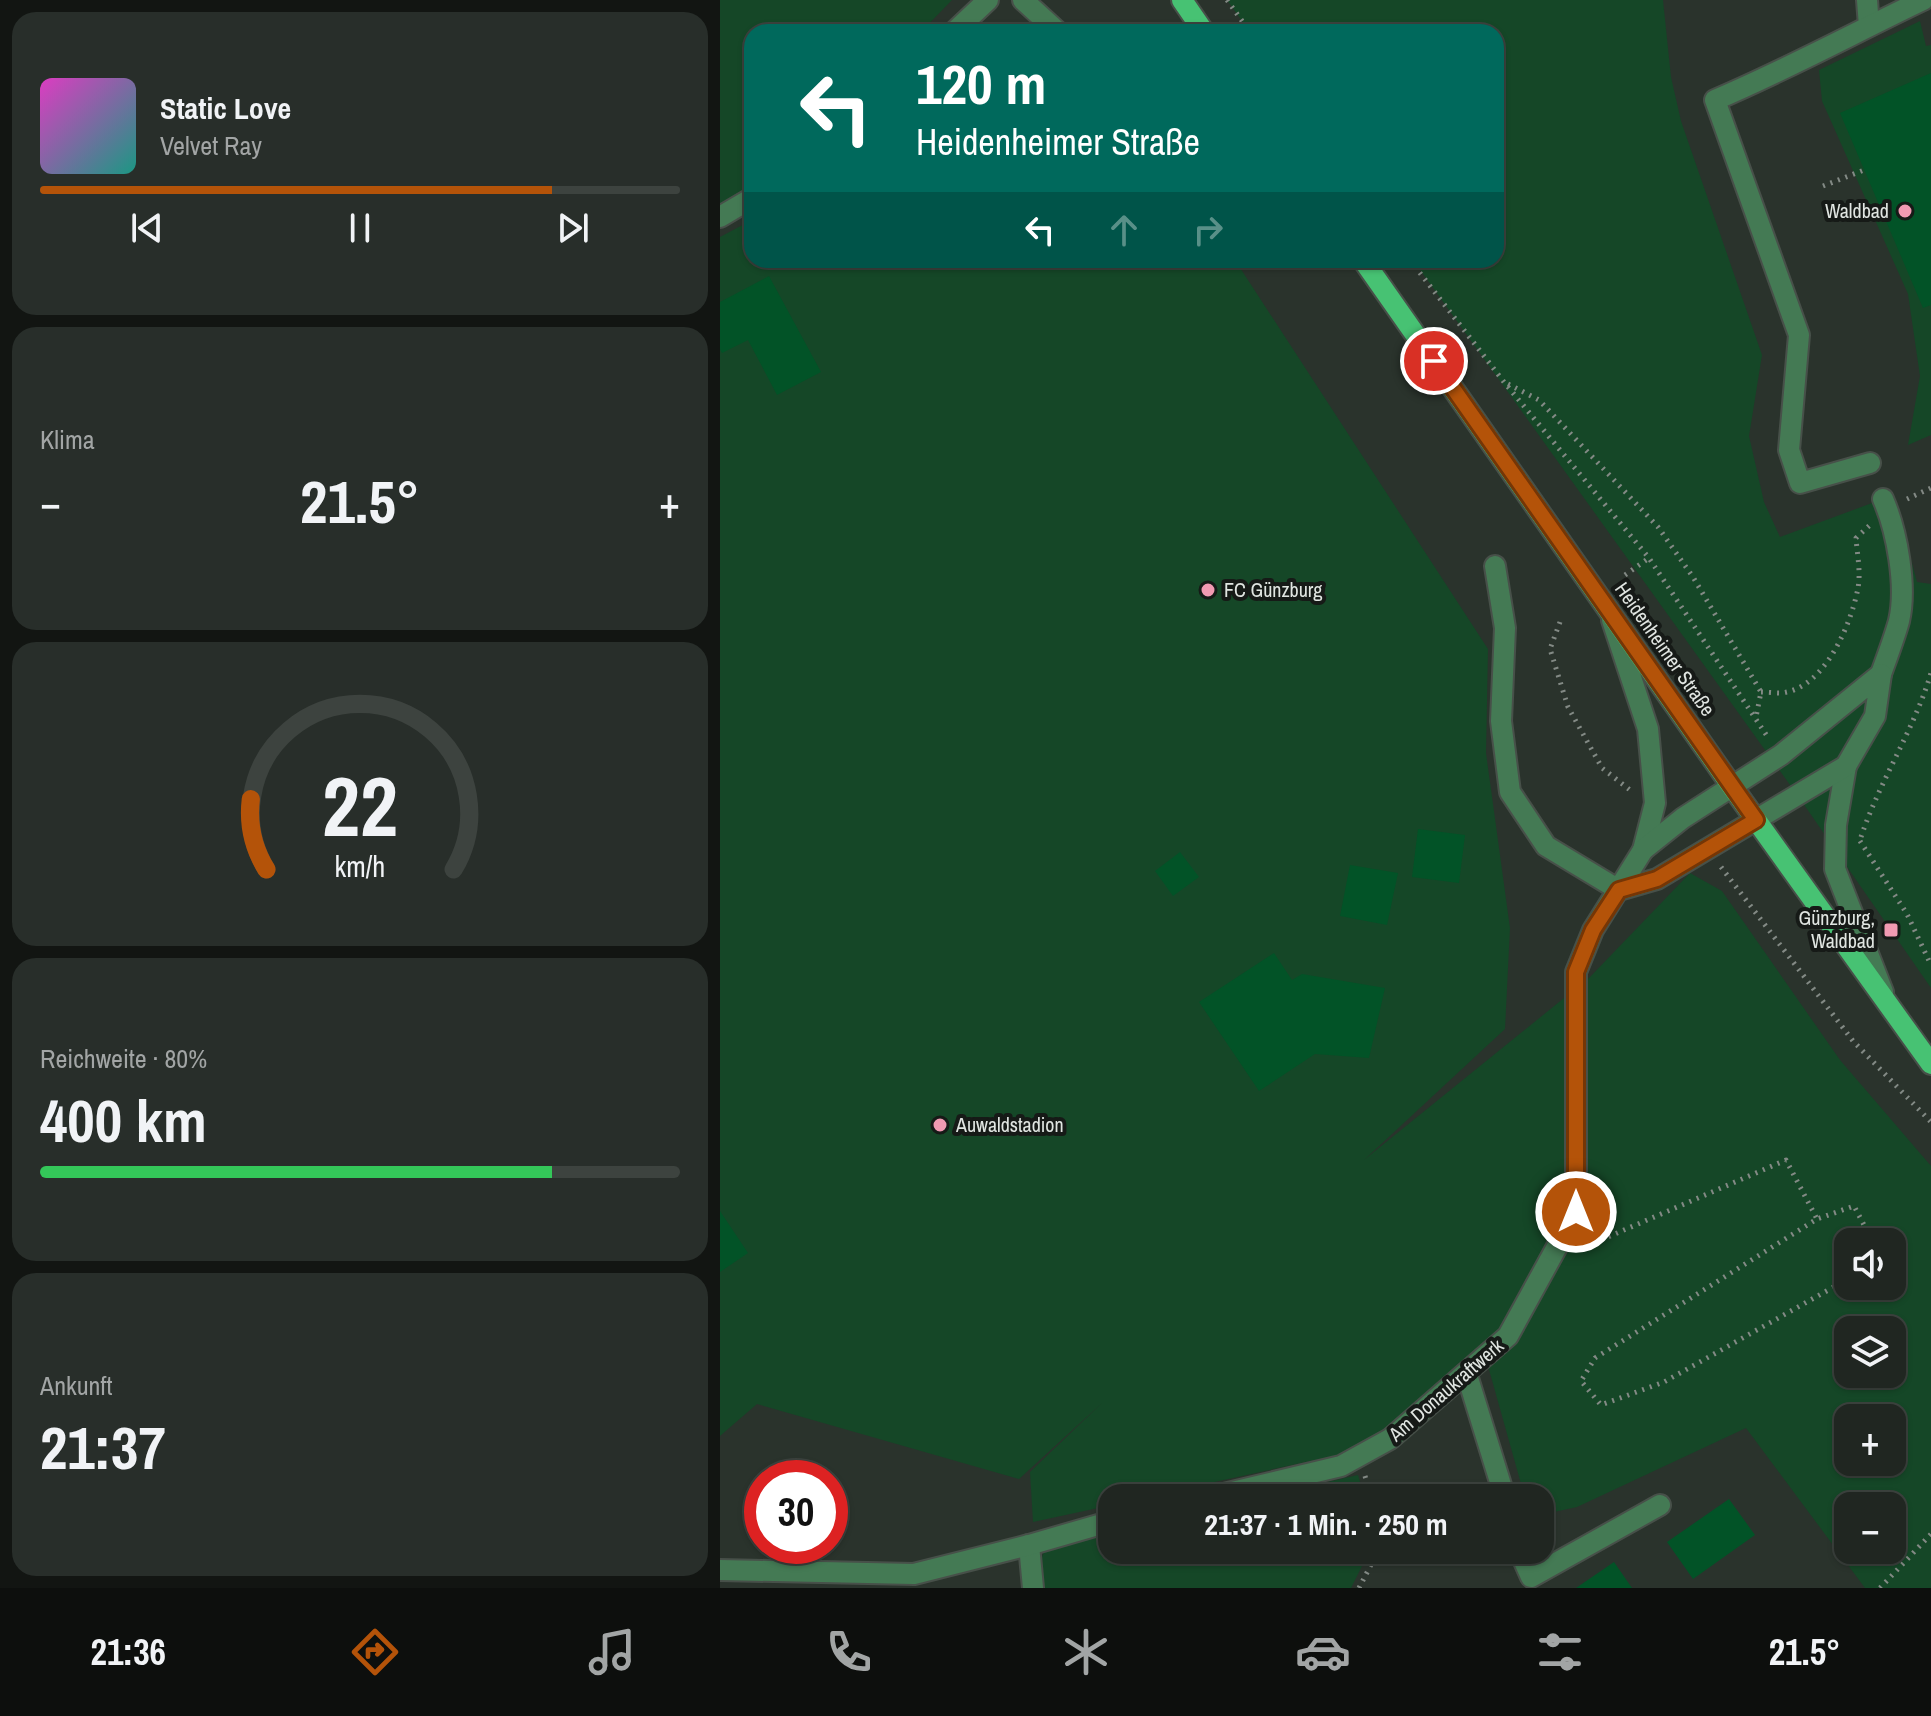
<!DOCTYPE html>
<html lang="de">
<head>
<meta charset="utf-8">
<style>
  :root { --surface:#202621; --page:#282e2a; --text:#f1f3f6; --muted:#a2a5a5; --line:#3d433f; --accent:#b45309 }
  body { margin:0; font-family:"Archivo Narrow",sans-serif; background:var(--page); color:var(--text); height:100vh; display:flex; flex-direction:column; font-size:30px; white-space:nowrap }
  * { box-sizing:border-box; margin:0 }
  p { font-size:26px; color:var(--muted) }
  .icon { flex:none; width:44px; height:44px; fill:none; stroke:currentColor; stroke-width:2; stroke-linecap:round; stroke-linejoin:round }
  .map { position:relative; flex:1; overflow:hidden }
  .details { display:flex; flex-direction:column; gap:12px; padding:12px; background:#121512; width:720px }
  .details>* { flex:none }
  .guide { position:absolute; left:24px; top:24px; width:760px; height:244px; border-radius:24px; box-shadow:0 2px 6px #0004,0 0 0 2px var(--line); background:#00695c; color:#fff; overflow:hidden }
  .fabs { position:absolute; left:1114px; top:1228px; display:grid; gap:16px }
  .fabs a { display:grid; place-items:center; width:72px; height:72px; border-radius:16px; background:var(--surface); box-shadow:0 2px 6px #0004,0 0 0 2px var(--line); font-size:40px }
  .speed { position:absolute; left:24px; top:1460px; display:flex; gap:16px; font-size:40px; font-weight:700; text-align:center }
  .speed>* { display:grid; place-content:center; width:104px; height:104px; border-radius:50%; background:var(--surface); box-shadow:0 2px 6px #0004,0 0 0 2px var(--line); line-height:1 }
  .speed .limit { border:12px solid #d22; background:#fff; color:#111 }
  .pin { position:absolute; display:grid; place-items:center; width:68px; height:68px; color:#fff; margin:-34px; border:4px solid #fff; border-radius:50%; box-shadow:0 2px 8px #0007 }
  .me { position:absolute; width:88px; margin:-44px; rotate:0deg; stroke-linejoin:round; filter:drop-shadow(0 0 6px #0008) }
  .turn { display:flex; align-items:center; gap:28px; height:168px; padding:0 40px; font-size:36px }
  .turn .icon { width:104px; height:104px; stroke-width:2.5 }
  .turn b { display:block; font-size:56px; line-height:68px }
  .lanes { display:flex; align-items:center; height:76px; padding:0 40px; background:#0003; justify-content:center; gap:40px; direction:ltr }
  .lanes .off { opacity:.35 }
  .big { font-size:60px; font-weight:700; line-height:1.1 }
  .details .tile { flex:1; display:flex; flex-direction:column; justify-content:center; gap:12px; min-width:0; padding:0 28px; border-radius:24px; background:var(--page) }
  .details .dial { align-items:center; gap:0 }
  .dial svg { height:208px; overflow:visible; fill:none; stroke:var(--line); stroke-width:7; stroke-linecap:round; text-anchor:middle }
  .dial text { fill:var(--text); stroke:none }
  .song { display:flex; align-items:center; gap:24px }
  .cover { width:96px; height:96px; border-radius:12px; background:linear-gradient(135deg,hsl(310 70% 55%),hsl(170 70% 35%)) }
  .played { height:8px; border-radius:4px; background:linear-gradient(90deg,var(--accent) 80%,var(--line) 80%) }
  .keys { display:flex; justify-content:space-around; direction:ltr }
  .heat { display:flex; justify-content:space-between; align-items:center; font-size:44px; direction:ltr }
  .charge { height:12px; border-radius:6px; background:linear-gradient(90deg,#34c759 80%,var(--line) 0) }
  .trip { position:absolute; left:378px; top:1484px; width:456px; height:80px; border-radius:24px; background:var(--surface); box-shadow:0 2px 6px #0004,0 0 0 2px var(--line); font-weight:700; line-height:80px; text-align:center }
  .tabs { display:flex; height:128px; justify-content:space-around; align-items:center; background:#0d0f0d; color:var(--muted) }
  .tabs .icon { width:56px; height:56px }
  .tabs .current { color:var(--accent) }
  .tabs b { font-size:36px; color:var(--text) }
  main { display:flex; flex:1; min-height:0 }
  .map>svg:first-child { display:block }
  .green { fill:#154727; fill-rule:evenodd }
  .building { fill:#025327 }
  .lines { fill:none; stroke-linecap:round; stroke-linejoin:round }
  .minor-casing { stroke:#475049; stroke-width:24 }
  .major-casing { stroke:#475049; stroke-width:24 }
  .path { stroke:#838a85; stroke-width:5; stroke-dasharray:2 6; stroke-linecap:butt }
  .minor { stroke:#447a54; stroke-width:20 }
  .major { stroke:#47c273; stroke-width:20 }
  .route-casing { stroke:#753606; stroke-width:20 }
  .route { stroke:#b45309; stroke-width:14 }
  .poi-dot { fill:#f19ab2; stroke:#161a17; stroke-width:3 }
  .labels { text-anchor:middle; stroke-width:8; stroke-linejoin:round; paint-order:stroke }
  .poi-label { font-size:20px; fill:#e1e6e2; stroke:#161a17; text-anchor:end }
  .street-label { font-size:20px; fill:#e1e6e2; stroke:#161a17 }
</style>
</head>
<body>
<main>
<section class="details">
<div class="tile">
<div class="song"><i class="cover"></i><div><b>Static Love</b><p>Velvet Ray</p></div></div>
<div class="played"></div>
<div class="keys"><svg class="icon" aria-label="previous" viewBox="0 0 24 24"><path d="M18 5L8 12l10 7zM5 5v14"/></svg><svg class="icon" aria-label="pause" viewBox="0 0 24 24"><path d="M8 5v14M16 5v14"/></svg><svg class="icon" aria-label="next" viewBox="0 0 24 24"><path d="M6 5l10 7-10 7zM19 5v14"/></svg></div>
</div>
<div class="tile"><p>Klima</p>
<div class="heat"><a>−</a><b class="big">21.5°</b><a>+</a></div>
</div>
<div class="tile dial"><svg viewBox="0 0 100 80">
<path d="M14 69A42 42 0 1 1 86 69"/>
<path d="M14 69A42 42 0 0 1 8 42" stroke="#b45309"/>
<text x="50" y="56" font-size="32" font-weight="700">22</text>
<text x="50" y="72" font-size="11">km/h</text>
</svg></div>
<div class="tile"><p>Reichweite · 80%</p><b class="big">400 km</b><div class="charge"></div></div>
<div class="tile"><p>Ankunft</p><b class="big">21:37</b></div>
</section>
<div class="map">
<svg width="1211" height="1588" viewBox="0 0 1211 1588">
  <rect width="100%" height="100%" fill="#2a332c"/>
  <g class="green">
    <polygon points="0,0 232,0 201,32 32,32 32,192 0,211"/>
    <polygon points="507,0 943,0 951,77 961,121 1042,355 1029,436 1044,502 1060,537 1163,499 1175,499 1197,582 1211,584 1211,988 1078,796 693,260 776,260 776,32 530,32"/>
    <polygon points="1200,21 1206,46 1211,45 1211,435 1188,445 1200,376 1188,294 1102,101 1099,70"/>
    <path d="M32,220V260H515L768,649L766,753L790,928L785,1029L644,1160L870,977L970,873L1002,891L1120,1060L1211,1166V1588H1145L1026,1428L857,1507L820,1515V1498H805L768,1366L754,1352L668,1428L627,1453L421,1498H392V1505L313,1522L310,1472L383,1402L299,1479L37,1404L0,1436V237ZM1128,1242H1172V1286H1128ZM1128,1330H1172V1374H1128ZM1128,1418H1172V1462H1128ZM1128,1506H1172V1550H1128Z"/>
    <polygon points="638,1475 645,1498 538,1498"/>
    <polygon points="392,1532 392,1550 647,1550 646,1558 631,1588 318,1588 316,1571 326,1547"/>
  </g>
  <g class="building">
    <polygon points="1211,73 1211,305 1203,308 1120,113"/>
    <polygon points="49,276 101,372 57,395 28,340 2,353 0,349 0,302"/>
    <polygon points="698,829 745,835 739,883 692,877"/>
    <polygon points="460,852 479,877 453,896 435,871"/>
    <polygon points="630,865 678,873 667,925 620,916"/>
    <polygon points="554,953 572,980 582,974 665,988 649,1058 595,1054 539,1091 479,1002"/>
    <polygon points="0,1211 28,1253 0,1272"/>
    <polygon points="1009,1499 1035,1535 973,1579 947,1542"/>
    <polygon points="894,1562 912,1588 856,1588"/>
  </g>
  <g class="lines">
    <g class="minor-casing">
      <g id="minor">
        <polyline points="303,0 338,32"/>
        <polyline points="1147,0 1149,26"/>
        <polyline points="234,32 268,0"/>
        <polyline points="0,217 32,198"/>
        <path d="M1150,463L1080,483L1069,450L1079,335L995,100C1066,70 1134,33 1203,0"/>
        <polyline points="775,566 785,628 781,721 790,792 826,846 899,890"/>
        <polyline points="892,620 928,729 935,803 923,850"/>
        <path d="M1161,674C1167,657 1174,639 1179,621C1187,586 1177,531 1163,499"/>
        <polyline points="1126,766 1116,825 1115,869 1163,992"/>
        <polyline points="747,1375 785,1498"/>
        <polyline points="487,1498 621,1466 670,1439 788,1336 856,1212 856,972 873,930 923,850 963,818 1061,755 1161,674 1155,716 1126,766 937,879 899,890"/>
        <polyline points="309,1545 313,1588"/>
        <polyline points="799,1550 811,1577 940,1505"/>
        <polyline points="0,1570 194,1574 309,1545 392,1521"/>
      </g>
    </g>
    <g class="major-casing">
      <g id="major">
        <polyline points="462,0 484,32"/>
        <polyline points="643,260 1013,788 1211,1064"/>
      </g>
    </g>
    <g class="path">
      <polyline points="507,0 530,32"/>
      <polyline points="1103,186 1144,170"/>
      <polyline points="690,260 784,382 929,558 1049,739"/>
      <polyline points="788,384 819,400 938,527 973,577 1041,692 1036,717"/>
      <polyline points="1187,499 1211,488"/>
      <polyline points="905,575 929,558"/>
      <polyline points="840,622 830,649 848,707 882,768 910,790"/>
      <path d="M1041,692C1047,692 1054,693 1060,693C1104,690 1131,625 1138,588C1141,572 1137,553 1136,538L1150,525"/>
      <path d="M1141,837C1160,780 1194,730 1211,673"/>
      <polyline points="1140,841 1187,914 1211,965"/>
      <polyline points="1001,867 1133,1041 1211,1122"/>
      <polyline points="866,1242 874,1243 1066,1160 1097,1219"/>
      <polyline points="1128,1279 944,1382 881,1405 861,1381 875,1358 1097,1219 1134,1206 1153,1242"/>
      <polyline points="645,1476 652,1498"/>
      <polyline points="639,1588 655,1557 655,1550"/>
      <polyline points="1160,1588 1211,1534"/>
    </g>
    <use href="#minor" class="minor"/>
    <use href="#major" class="major"/>
  </g>
  <g class="lines">
    <g class="route-casing">
      <polyline id="route" points="714,361 1036,820 937,879 899,890 873,930 856,972 856,1212"/>
    </g>
    <use href="#route" class="route"/>
  </g>
  <g class="poi-dot">
    <circle cx="1185" cy="211" r="8"/>
    <circle cx="488" cy="590" r="8"/>
    <rect x="1163" y="922" width="16" height="16" rx="4"/>
    <circle cx="220" cy="1125" r="8"/>
  </g>
  <g class="labels">
    <g class="poi-label">
      <text x="1169" y="218">Waldbad</text>
      <text x="504" y="597" text-anchor="start">FC Günzburg</text>
      <text x="1155" y="925">Günzburg,<tspan x="1155" dy="23">Waldbad</tspan></text>
      <text x="236" y="1132" text-anchor="start">Auwaldstadion</text>
    </g>
    <g class="street-label">
      <text transform="translate(945 649) rotate(55)" y="7">Heidenheimer Straße</text>
      <text transform="translate(726 1390) rotate(-41)" y="7">Am Donaukraftwerk</text>
    </g>
  </g>
</svg>
<div class="fabs">
<a><svg class="icon" aria-label="sound" viewBox="0 0 24 24"><path d="M4 9h4l5-4v14l-5-4H4zM17 9q2 3 0 6"/></svg></a>
<a><svg class="icon" aria-label="layers" viewBox="0 0 24 24"><path d="M12 4l9 5-9 5-9-5zM3 14l9 5 9-5"/></svg></a>
<a>+</a>
<a>−</a>
</div>
<div class="speed"><div class="limit">30</div></div>
<div class="pin" style="left:714px;top:361px;background:#d93025"><svg class="icon" aria-label="arrive" viewBox="0 0 24 24"><path d="M6 21V4h12l-3 4 3 4H6"/></svg></div>
<svg class="me" style="left:856px;top:1212px" viewBox="-20 -20 40 40"><circle r="17" fill="#b45309" stroke="#fff" stroke-width="3"/><path d="M0-11L8 9 0 5-8 9z" fill="#fff"/></svg>
<div class="trip">21:37 · 1 Min. · 250 m</div>
<div class="guide">
<div class="turn"><svg class="icon" aria-label="left" viewBox="0 0 24 24"><path d="M17 20v-9H6M10 6l-5 5 5 5"/></svg><div><b>120 m</b>Heidenheimer Straße</div></div>
<div class="lanes"><svg class="icon" aria-label="left" viewBox="0 0 24 24"><path d="M17 20v-9H6M10 6l-5 5 5 5"/></svg><svg class="icon off" aria-label="ahead" viewBox="0 0 24 24"><path d="M12 20V5M6 11l6-6 6 6"/></svg><svg class="icon off" aria-label="right" viewBox="0 0 24 24"><path d="M7 20v-9h11M14 6l5 5-5 5"/></svg></div>
</div>
</div>
</main>
<nav class="tabs">
<b>21:36</b>
<svg class="icon current" aria-label="directions" viewBox="0 0 24 24"><path d="M12 3l9 9-9 9-9-9zM9 14v-3h6M13 9l2 2-2 2"/></svg>
<svg class="icon" aria-label="music" viewBox="0 0 24 24"><path d="M9 18V5l10-2v13"/><circle cx="6" cy="18" r="3"/><circle cx="16" cy="16" r="3"/></svg>
<svg class="icon" aria-label="phone" viewBox="0 0 24 24"><path d="M5 4h4l2 5-3 2q2 4 5 5l2-3 5 2v4C11 20 4 13 5 4z"/></svg>
<svg class="icon" aria-label="climate" viewBox="0 0 24 24"><path d="M12 3v18M4 7l16 10M4 17L20 7"/></svg>
<svg class="icon" aria-label="car" viewBox="0 0 24 24"><path d="M5 17H2v-5l4-1 3-4h7l3 4 3 1v5h-3M9 17h6M6 11h13"/><circle cx="7" cy="17" r="2"/><circle cx="17" cy="17" r="2"/></svg>
<svg class="icon" aria-label="filters" viewBox="0 0 24 24"><path d="M4 7h16M4 17h16"/><circle cx="9" cy="7" r="2"/><circle cx="15" cy="17" r="2"/></svg>
<b>21.5°</b>
</nav>
</body>
</html>
